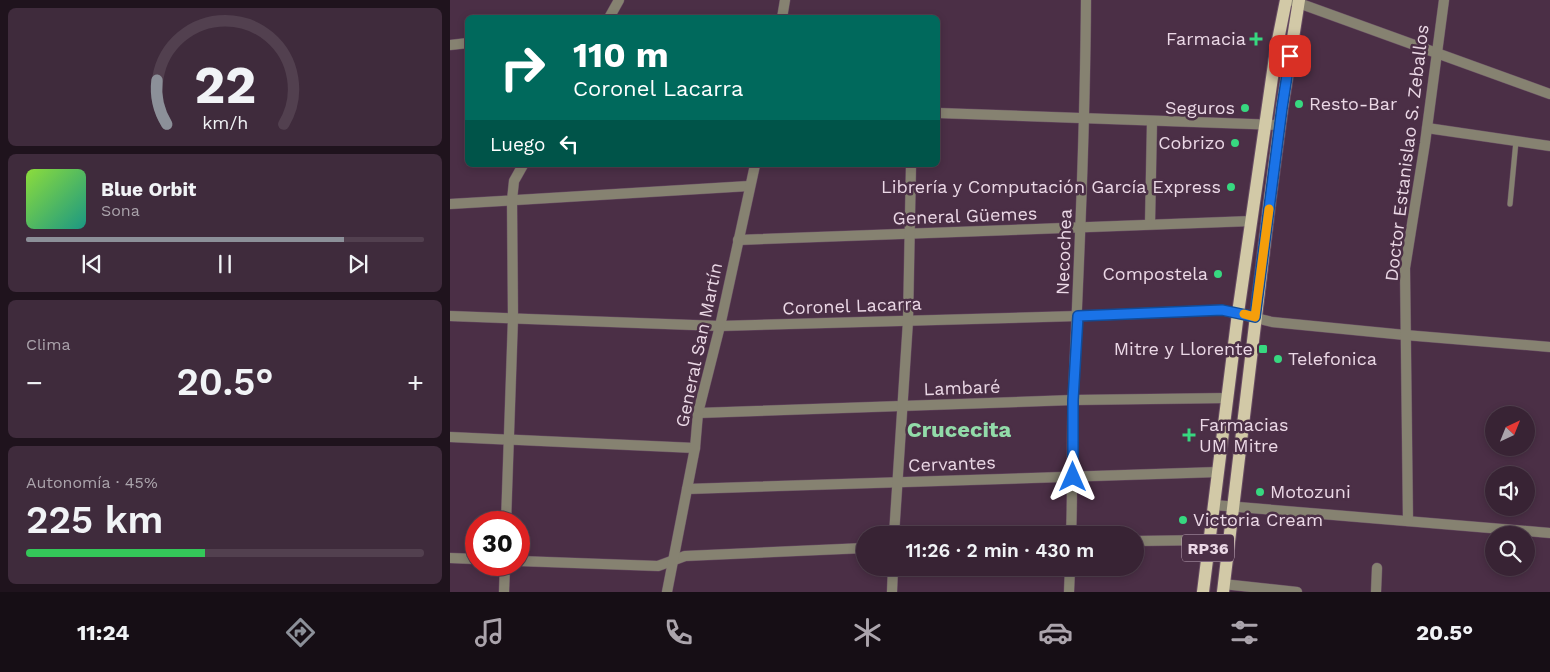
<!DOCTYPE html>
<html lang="es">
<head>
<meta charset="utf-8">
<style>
  :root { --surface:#382334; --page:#3f2b3c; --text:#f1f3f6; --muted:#aba4ac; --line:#52404f; --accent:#8c9099 }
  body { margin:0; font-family:"Work Sans",sans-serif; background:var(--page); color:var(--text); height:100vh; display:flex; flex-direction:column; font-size:19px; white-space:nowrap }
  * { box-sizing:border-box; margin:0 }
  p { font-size:16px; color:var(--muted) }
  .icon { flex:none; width:28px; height:28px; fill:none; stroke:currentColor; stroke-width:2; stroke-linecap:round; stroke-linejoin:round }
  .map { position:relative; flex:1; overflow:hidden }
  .side { display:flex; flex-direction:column; gap:8px; padding:8px; background:#1f131d; width:450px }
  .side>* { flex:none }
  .top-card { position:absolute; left:15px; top:15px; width:475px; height:152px; border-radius:8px; box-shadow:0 2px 8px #0003,0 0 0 1px var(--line); background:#00695c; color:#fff; overflow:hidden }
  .needle { width:32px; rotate:43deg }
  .tools { position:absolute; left:1035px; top:406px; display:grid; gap:10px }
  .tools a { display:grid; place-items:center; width:50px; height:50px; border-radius:50%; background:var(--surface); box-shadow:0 2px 8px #0003,0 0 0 1px var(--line); font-size:25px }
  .speed { position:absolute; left:15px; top:511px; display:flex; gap:10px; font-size:25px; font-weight:700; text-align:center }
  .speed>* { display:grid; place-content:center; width:65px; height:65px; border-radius:50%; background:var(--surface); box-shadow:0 2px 8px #0003,0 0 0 1px var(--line); line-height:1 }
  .speed .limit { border:8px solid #d22; background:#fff; color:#111 }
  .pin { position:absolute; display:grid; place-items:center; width:42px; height:42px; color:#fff; margin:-21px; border-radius:10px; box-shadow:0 2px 8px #0006 }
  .me { position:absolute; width:55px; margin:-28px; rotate:0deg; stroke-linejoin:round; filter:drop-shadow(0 0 4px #0008) }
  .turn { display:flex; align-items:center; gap:18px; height:105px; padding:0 25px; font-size:22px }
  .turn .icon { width:65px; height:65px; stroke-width:2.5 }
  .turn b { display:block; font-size:35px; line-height:42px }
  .then { display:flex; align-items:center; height:48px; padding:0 25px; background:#0003; gap:10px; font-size:19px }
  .big { font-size:38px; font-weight:600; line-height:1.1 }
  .side .card { flex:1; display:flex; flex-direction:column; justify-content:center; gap:8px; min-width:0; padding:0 18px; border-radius:8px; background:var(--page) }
  .side .dial { align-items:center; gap:0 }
  .dial svg { height:130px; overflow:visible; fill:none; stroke:var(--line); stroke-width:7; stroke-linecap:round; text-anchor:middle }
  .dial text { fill:var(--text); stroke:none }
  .song { display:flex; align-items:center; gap:15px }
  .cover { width:60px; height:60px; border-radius:8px; background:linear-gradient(135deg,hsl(90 70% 55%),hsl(170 70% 35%)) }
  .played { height:5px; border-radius:2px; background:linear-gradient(90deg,var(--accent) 80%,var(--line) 80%) }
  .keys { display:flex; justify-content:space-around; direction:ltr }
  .heat { display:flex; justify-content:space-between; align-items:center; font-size:28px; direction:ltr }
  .charge { height:8px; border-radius:4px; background:linear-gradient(90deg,#34c759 45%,var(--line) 0) }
  .trip { position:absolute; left:406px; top:526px; width:288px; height:50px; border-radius:25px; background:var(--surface); box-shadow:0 2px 8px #0003,0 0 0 1px var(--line); font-weight:600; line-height:50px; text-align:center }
  .tab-bar { display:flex; height:80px; justify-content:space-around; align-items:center; background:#160e15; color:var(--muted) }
  .tab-bar .icon { width:35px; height:35px }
  .tab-bar .on { color:var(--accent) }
  .tab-bar b { font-size:22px; color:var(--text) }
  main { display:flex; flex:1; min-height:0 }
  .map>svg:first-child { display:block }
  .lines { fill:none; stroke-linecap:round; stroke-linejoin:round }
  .lane-casing { stroke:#684d63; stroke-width:6 }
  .street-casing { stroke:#684d63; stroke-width:11 }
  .primary-casing { stroke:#684d63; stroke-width:14 }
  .lane { stroke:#868271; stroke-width:5 }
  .street { stroke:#868271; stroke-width:10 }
  .primary { stroke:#d2c9a7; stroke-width:12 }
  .route-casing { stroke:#114b97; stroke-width:12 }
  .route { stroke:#1a73e8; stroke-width:9 }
  .slow { stroke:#f59e0b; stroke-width:9 }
  .poi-dot { fill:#37d880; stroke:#4b2f46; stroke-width:2 }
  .labels { text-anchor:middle; stroke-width:5; stroke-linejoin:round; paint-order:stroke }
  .shield { fill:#4b2f46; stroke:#bba5b6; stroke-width:1 }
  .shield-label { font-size:16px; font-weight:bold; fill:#ebd8e6 }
  .poi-label { font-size:18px; fill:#ebd8e6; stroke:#4b2f46; text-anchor:end }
  .street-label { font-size:18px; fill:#ebd8e6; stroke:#4b2f46 }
  .district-label { font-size:22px; font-weight:bold; fill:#92dba9; stroke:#4b2f46 }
</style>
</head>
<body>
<main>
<section class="side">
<div class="card dial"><svg viewBox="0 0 100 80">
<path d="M14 69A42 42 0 1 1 86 69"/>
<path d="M14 69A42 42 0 0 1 8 42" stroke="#8c9099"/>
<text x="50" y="56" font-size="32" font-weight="700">22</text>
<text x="50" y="72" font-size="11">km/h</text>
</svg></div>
<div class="card">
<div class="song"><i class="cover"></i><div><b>Blue Orbit</b><p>Sona</p></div></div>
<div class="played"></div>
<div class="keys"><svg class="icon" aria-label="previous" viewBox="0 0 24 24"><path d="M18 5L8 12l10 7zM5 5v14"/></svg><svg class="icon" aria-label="pause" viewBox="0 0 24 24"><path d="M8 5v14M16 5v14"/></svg><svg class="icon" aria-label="next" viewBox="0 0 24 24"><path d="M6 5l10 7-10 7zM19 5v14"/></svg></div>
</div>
<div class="card"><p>Clima</p>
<div class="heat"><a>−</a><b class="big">20.5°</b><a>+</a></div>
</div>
<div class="card"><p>Autonomía · 45%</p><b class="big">225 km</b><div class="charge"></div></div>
</section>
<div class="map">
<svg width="1100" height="592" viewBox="0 0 1100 592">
  <rect width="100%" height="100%" fill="#4b2f46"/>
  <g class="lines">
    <g class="lane-casing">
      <polyline id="lane" points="1060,204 1066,141"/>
    </g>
    <g class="street-casing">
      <g id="street">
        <polyline points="843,1 1100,94"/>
        <polyline points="159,18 169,0"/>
        <polyline points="332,18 335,0"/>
        <polyline points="0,45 18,43"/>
        <polyline points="488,113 830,125"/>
        <polyline points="977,128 1100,146"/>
        <polyline points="0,204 299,186"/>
        <polyline points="700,224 702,121"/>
        <polyline points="288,240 802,221"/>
        <polyline points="0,316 270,326 628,316 772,310 822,322 955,335 1100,347"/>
        <polyline points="248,413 623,400 778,398"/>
        <polyline points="0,437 245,448"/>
        <polyline points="237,489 768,472"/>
        <polyline points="764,505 1100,533"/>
        <polyline points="958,521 955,268 975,143 994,0"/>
        <polyline points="56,522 63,318 62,200 64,181 73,165"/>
        <polyline points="444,535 458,321 461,165"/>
        <path d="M621,535C623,490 621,444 623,398C629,265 635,133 636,0"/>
        <polyline points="685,541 760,540"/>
        <polyline points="0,558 26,559"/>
        <polyline points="69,561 208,566 235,556 415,548"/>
        <polyline points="773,584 847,592"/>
        <polyline points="54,592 55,565"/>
        <polyline points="217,592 245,448 248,413 270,326 305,165"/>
        <polyline points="442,592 443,568"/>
        <polyline points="619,592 620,568"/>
        <polyline points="926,592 927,568"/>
      </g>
    </g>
    <g class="primary-casing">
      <g id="primary">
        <polyline points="753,592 788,313 826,50 836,0"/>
        <polyline points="773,592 820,199 832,108 849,0"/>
      </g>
    </g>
    <use href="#lane" class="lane"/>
    <use href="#street" class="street"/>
    <use href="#primary" class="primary"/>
  </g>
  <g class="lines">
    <g class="route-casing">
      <polyline id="route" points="623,477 623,400 628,316 772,310 805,317 832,108 840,56"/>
    </g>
    <use href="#route" class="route"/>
    <polyline class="slow" points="794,314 805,317 819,209"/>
  </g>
  <g class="poi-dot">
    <path d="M803.5 31.5h5v5h5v5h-5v5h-5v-5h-5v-5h5z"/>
    <circle cx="849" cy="104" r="5"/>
    <circle cx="795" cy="108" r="5"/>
    <circle cx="785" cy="143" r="5"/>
    <circle cx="781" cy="187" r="5"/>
    <circle cx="768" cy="274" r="5"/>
    <rect x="808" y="344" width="10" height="10" rx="2.5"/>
    <circle cx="828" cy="359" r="5"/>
    <path d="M736.5 427.5h5v5h5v5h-5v5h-5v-5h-5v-5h5z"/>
    <circle cx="810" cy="492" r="5"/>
    <circle cx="733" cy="520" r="5"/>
  </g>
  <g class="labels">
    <rect class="shield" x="732" y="534.5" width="52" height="27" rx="4"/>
    <g class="shield-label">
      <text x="758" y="554">RP36</text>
    </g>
    <g class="poi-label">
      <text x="796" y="45">Farmacia</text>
      <text x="859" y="110" text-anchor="start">Resto-Bar</text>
      <text x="785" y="114">Seguros</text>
      <text x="775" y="149">Cobrizo</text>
      <text x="771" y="193">Librería y Computación García Express</text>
      <text x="758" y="280">Compostela</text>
      <text x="803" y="355">Mitre y Llorente</text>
      <text x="838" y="365" text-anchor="start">Telefonica</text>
      <text x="749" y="431" text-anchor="start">Farmacias<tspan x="749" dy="21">UM Mitre</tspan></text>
      <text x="820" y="498" text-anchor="start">Motozuni</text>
      <text x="743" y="526" text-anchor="start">Victoria Cream</text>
    </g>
    <g class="street-label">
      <text transform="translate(957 153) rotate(-83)" y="6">Doctor Estanislao S. Zeballos</text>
      <text transform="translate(515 216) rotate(-2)" y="6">General Güemes</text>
      <text transform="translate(614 252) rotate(-88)" y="6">Necochea</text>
      <text transform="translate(402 306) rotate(-2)" y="6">Coronel Lacarra</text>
      <text transform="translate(249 345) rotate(-78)" y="6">General San Martín</text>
      <text transform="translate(512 388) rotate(-2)" y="6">Lambaré</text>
      <text transform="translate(502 464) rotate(-2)" y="6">Cervantes</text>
    </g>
    <g class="district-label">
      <text x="509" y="437">Crucecita</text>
    </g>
  </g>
</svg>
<div class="tools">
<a><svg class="needle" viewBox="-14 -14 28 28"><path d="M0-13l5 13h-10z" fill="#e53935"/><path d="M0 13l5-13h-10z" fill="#aba4ac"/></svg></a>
<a><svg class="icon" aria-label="sound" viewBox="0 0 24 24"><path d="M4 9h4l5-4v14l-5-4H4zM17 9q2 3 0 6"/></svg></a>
<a><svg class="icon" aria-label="search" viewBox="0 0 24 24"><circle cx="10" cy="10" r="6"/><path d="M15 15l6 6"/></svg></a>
</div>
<div class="speed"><div class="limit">30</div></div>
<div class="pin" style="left:840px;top:56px;background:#d93025"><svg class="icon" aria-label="arrive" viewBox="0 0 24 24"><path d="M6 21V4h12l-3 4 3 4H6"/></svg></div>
<svg class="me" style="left:623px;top:477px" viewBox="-20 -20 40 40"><path d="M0-17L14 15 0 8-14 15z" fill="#1a73e8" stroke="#fff" stroke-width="4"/></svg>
<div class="trip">11:26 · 2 min · 430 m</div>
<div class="top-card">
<div class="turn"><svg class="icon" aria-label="right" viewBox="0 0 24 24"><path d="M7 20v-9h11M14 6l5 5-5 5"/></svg><div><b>110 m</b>Coronel Lacarra</div></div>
<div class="then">Luego<svg class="icon" aria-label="left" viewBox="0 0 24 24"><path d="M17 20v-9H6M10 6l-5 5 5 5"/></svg></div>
</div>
</div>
</main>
<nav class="tab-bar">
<b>11:24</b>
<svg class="icon on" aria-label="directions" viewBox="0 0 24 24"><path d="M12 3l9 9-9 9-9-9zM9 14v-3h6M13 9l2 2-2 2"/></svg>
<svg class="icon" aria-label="music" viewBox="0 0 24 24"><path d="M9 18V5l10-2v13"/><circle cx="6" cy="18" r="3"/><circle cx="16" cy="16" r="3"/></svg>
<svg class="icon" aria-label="phone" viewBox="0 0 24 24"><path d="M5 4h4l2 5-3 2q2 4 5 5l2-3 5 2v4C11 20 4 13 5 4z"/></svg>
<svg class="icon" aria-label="climate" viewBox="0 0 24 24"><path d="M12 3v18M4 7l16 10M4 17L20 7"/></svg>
<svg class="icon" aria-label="car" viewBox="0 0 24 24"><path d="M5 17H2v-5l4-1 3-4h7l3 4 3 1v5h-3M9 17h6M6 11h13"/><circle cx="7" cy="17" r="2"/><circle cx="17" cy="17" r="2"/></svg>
<svg class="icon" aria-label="filters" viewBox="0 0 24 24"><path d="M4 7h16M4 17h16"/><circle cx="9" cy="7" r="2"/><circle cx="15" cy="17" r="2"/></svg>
<b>20.5°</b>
</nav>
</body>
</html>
